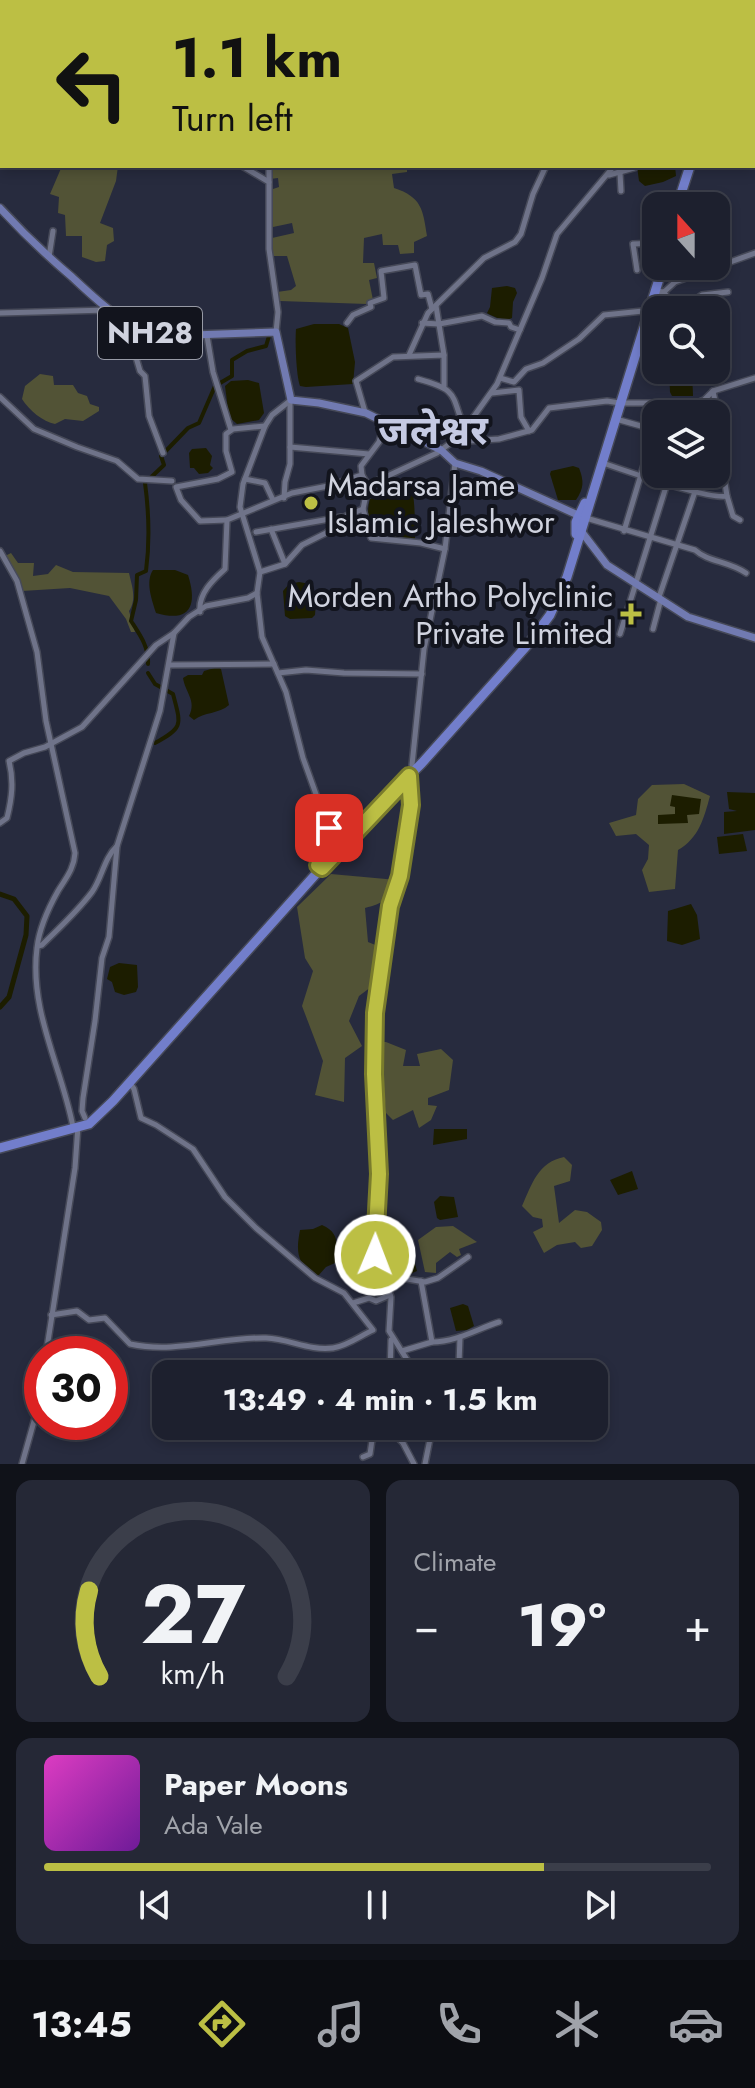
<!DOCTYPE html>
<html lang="en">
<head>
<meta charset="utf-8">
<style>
  :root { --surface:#1d202e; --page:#252836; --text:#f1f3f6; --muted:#a0a3aa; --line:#3b3e4a; --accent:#bcbf44 }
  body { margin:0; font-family:Jost,"Noto Sans Devanagari",sans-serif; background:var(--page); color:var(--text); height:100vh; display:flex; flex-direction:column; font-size:30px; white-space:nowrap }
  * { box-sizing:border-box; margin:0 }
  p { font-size:26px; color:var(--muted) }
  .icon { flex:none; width:44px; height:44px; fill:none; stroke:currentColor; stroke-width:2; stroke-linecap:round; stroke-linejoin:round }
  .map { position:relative; height:1464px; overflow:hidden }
  .panel { display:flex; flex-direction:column; gap:16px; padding:16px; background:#101219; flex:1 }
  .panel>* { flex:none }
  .top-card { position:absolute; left:0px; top:0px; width:756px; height:168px; box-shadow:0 4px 12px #0003,0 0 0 2px var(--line); background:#bcbf44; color:#111; overflow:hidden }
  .needle { width:52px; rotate:339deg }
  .fabs { position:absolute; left:642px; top:192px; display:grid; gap:16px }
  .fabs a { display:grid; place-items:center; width:88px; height:88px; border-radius:16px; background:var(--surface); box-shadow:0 4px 12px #0003,0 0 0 2px var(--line); font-size:40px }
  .speed { position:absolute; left:24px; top:1336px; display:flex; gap:16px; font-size:40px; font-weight:700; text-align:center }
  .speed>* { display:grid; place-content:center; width:104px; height:104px; border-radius:50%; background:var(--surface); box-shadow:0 4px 12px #0003,0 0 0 2px var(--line); line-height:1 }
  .speed .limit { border:12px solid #d22; background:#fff; color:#111 }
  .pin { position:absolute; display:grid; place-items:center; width:68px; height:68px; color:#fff; margin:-34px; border-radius:16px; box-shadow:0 4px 12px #0006 }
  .me { position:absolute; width:88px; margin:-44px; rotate:1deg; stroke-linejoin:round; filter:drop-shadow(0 0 6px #0008) }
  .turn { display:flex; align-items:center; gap:28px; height:168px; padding:0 40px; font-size:36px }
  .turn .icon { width:104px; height:104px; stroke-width:2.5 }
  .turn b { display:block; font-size:56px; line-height:68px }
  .big { font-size:60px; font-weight:700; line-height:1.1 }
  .panel .card { flex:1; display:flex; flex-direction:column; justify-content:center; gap:12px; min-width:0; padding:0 28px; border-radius:16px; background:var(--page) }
  .panel .dial { align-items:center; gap:0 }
  .dial svg { height:208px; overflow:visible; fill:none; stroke:var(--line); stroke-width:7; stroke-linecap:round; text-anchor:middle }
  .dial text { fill:var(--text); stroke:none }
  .song { display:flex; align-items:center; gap:24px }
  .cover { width:96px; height:96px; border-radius:12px; background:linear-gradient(135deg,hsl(310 70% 55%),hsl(280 70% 35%)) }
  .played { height:8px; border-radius:4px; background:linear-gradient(90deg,var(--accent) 75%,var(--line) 75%) }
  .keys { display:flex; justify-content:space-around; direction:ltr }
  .heat { display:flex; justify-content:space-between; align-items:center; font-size:44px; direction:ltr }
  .panel .tiles { flex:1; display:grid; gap:16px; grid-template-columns:1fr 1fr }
  .card:last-child { grid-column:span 2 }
  .trip { position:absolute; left:152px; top:1360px; width:456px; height:80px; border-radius:16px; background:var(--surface); box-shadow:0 4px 12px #0003,0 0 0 2px var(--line); font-weight:700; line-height:80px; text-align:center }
  .menu { display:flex; height:128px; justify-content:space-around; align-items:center; background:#0c0d12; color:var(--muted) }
  .menu .icon { width:56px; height:56px }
  .menu .current { color:var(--accent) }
  .menu b { font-size:36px; color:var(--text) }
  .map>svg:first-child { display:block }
  .green { fill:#525336 }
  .water { fill:#1c1d00 }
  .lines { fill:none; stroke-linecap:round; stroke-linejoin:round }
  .canal { stroke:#1c1d00; stroke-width:4 }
  .river { stroke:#1c1d00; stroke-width:5 }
  .minor-casing { stroke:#464958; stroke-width:8 }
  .major-casing { stroke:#464958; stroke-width:10 }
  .highway-casing { stroke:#464958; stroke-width:12 }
  .minor { stroke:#6f7389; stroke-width:5 }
  .major { stroke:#717ab1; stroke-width:7 }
  .highway { stroke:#727ecb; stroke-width:9 }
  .route-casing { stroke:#7a7c2c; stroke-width:20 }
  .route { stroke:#bcbf44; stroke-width:14 }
  .poi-dot { fill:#bcbf44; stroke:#12141d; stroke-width:3 }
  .labels { text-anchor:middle; stroke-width:8; stroke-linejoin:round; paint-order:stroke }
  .shield { fill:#12141d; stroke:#979aa5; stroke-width:2 }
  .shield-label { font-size:30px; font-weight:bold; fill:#d0d3df }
  .poi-label { font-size:32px; fill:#d0d3df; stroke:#12141d; text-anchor:start }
  .district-label { font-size:40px; font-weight:bold; fill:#c5cae3; stroke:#12141d }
</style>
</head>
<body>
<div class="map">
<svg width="755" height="1464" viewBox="0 0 755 1464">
  <rect width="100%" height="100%" fill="#272b3e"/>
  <g class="green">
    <polygon points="62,166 118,166 116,181 100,223 113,228 114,241 107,245 105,261 96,262 82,257 82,236 66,236 65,215 58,213 59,197 50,194"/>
    <path d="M270,166H407V172L392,174L394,188C422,197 423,210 427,236L414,242V253L400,254L398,245H383L382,234L364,238L363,263H374L377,278L369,280L373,300L367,304L280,301L277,292L291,290L296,286L287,256H273L272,238L294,233L292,223L273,227V189L279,187L278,178L270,179Z"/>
    <path d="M40,374L53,376L54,385H73L78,393L87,396L90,404L99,407V411L83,421L65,419L55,424C43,422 29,410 22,399L25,386Z"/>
    <path d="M11,553L18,563H34L33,576L48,574L56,565L73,572L129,573C132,586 137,600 129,611L135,632H131L126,619L109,596L70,588L22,591L5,556Z"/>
    <path d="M684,784L710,796C704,818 699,838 678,850L675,889L649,892L642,870L648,859L649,845L636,834L616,836L609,823L636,815L638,799L652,785Z"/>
    <path d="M331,874L397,880C391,899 384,903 365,908L368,942L378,946L379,959L375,984L359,996L349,1021L362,1046L345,1058L344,1102L315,1095L323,1061L302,1006L313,971L305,958L297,907Z"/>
    <polygon points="380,1042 386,1042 406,1050 403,1066 420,1066 417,1054 441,1049 453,1060 449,1090 428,1098 428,1105 437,1106 431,1120 419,1128 413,1110 393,1120 386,1113"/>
    <path d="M564,1157L572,1165L570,1181L554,1186L559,1223L575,1210L587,1212L601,1222L602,1230L592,1246L581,1248L575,1242L557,1245L544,1253L533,1232L543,1227L542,1219L533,1217L522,1206C532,1184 538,1162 564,1157Z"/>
    <polygon points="453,1226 477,1242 459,1249 461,1255 457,1257 450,1252 436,1263 436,1273 425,1272 418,1240 436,1227"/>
  </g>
  <g class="water">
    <polygon points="637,166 675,166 676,176 663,182 645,186 639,181"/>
    <path d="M507,286L515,288L517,293L513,302L512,318C504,322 494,317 487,313L490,307L492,288Z"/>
    <path d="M314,324H339L348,328L355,362L353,384L306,387L300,386C296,375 295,341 296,329Z"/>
    <polygon points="692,370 693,396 672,396 670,392 669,372"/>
    <polygon points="248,380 259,383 264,413 259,420 237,424 229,417 225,386 231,381"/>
    <polygon points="206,448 212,456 210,465 213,468 208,473 199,474 194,468 190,468 189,453 192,449"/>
    <path d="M573,466L579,468C584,481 584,488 576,500H558L550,474L551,471Z"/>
    <path d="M411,482C415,500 415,520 415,538L413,541L373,537C369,524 366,512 370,499Z"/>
    <path d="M153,570H175L188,575C198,606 190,623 156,613C152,600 145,582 153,570Z"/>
    <polygon points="299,582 310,584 316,601 315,615 312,618 290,619 285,616 283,591 289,584"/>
    <path d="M218,667L221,669L229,705C219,714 204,712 194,720L189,716C197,701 185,692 183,678L188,675H202L204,671Z"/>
    <polygon points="727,792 755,793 755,830 724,834 724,812 737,811 729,809"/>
    <polygon points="672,795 701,799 699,814 687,815 688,823 658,824 658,815 675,814 675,807 670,806"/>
    <polygon points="743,834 747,851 719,854 717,837"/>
    <polygon points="691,904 697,915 700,939 682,945 667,941 668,911"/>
    <polygon points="119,963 137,965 138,987 136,992 124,995 115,992 112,982 107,979 110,967"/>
    <polygon points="434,1129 467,1129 467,1139 433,1145"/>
    <polygon points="632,1171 638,1189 618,1195 610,1180"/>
    <polygon points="440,1196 454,1197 458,1217 440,1220 437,1218 434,1202"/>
    <path d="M322,1225C341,1233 337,1247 335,1263L326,1267L318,1276C296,1265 296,1251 300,1230L313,1229Z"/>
    <polygon points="409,1241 417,1271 406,1276 387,1274 380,1243"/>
    <polygon points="463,1304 468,1306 474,1326 467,1330 456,1331 450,1308"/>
  </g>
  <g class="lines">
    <g class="canal">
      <path d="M148,664C149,647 140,635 131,621L136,600L137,575L146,571C150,541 149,513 145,483L164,465L161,456L188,428L199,423L215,386L232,376V360L247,351L266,346L269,336"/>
      <path d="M148,673L155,684L173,694C181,725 184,727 155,743"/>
    </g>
    <polyline class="river" points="0,894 14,899 27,916 26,935 9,997 0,1007"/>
    <g class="minor-casing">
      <g id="minor">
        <polyline points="96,0 97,2"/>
        <polyline points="259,0 260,2"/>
        <polyline points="566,0 569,2"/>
        <polyline points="304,2 304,0"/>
        <polyline points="656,2 662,0"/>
        <polyline points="0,114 2,113"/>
        <polyline points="242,166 269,182 269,249 278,312 276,332"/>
        <polyline points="620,173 621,191"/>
        <polyline points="609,175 634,168"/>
        <polyline points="269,182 269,166"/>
        <polyline points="716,214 728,213"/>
        <polyline points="49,257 53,231"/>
        <polyline points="637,270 633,244 656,243"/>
        <polyline points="656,291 664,292 675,282 755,253"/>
        <polyline points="664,292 670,302 690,303 702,295 728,292"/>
        <polyline points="436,306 444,355"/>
        <polyline points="0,313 107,310"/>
        <polyline points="116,317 115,325 123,344 135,354 140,371 145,376 149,416 163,453"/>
        <polyline points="347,323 353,315 371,307 370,303 384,298 381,271 415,265 421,295 428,294 432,309"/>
        <polyline points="422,323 439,324 482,316 495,322 509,323 511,327 520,330"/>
        <polyline points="207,336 213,372 231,430"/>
        <polyline points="409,355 428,313 484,258 515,242 521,234 533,194 546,166"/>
        <polyline points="500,378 514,382 526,369 543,363 579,339 604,315 643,311"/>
        <path d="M418,379C458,390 451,393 464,428"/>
        <path d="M713,391C718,411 717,427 718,446H716"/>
        <polyline points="492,393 519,390 521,417 529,431"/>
        <polyline points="0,397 34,429 77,447 117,461 138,479 172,481"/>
        <polyline points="291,400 272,415 265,426 243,484 240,507 260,572 257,593 262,637 286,692 303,758 335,847"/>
        <polyline points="365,412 356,381 393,357 444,355 444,386"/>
        <polyline points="689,414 693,403"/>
        <polyline points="616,419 655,430"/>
        <polyline points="453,442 499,439 532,430 549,408 607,401 620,403 697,403 704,400 713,391 755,378"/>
        <polyline points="290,447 369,454"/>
        <path d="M603,463C626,471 708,500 727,496L722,464"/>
        <polyline points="245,479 265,483 273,500"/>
        <polyline points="368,485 437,453 452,442 472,419 497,384 542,278 557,234 614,166"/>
        <polyline points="727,496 733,516 740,520"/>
        <polyline points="284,498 285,482 290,464 290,401"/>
        <polyline points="363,509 371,538 421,543 445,549"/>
        <path d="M586,518L695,550C708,562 728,561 746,573"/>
        <polyline points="227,520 200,521 181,500 176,487 218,479 232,472 226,451 226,434 233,429 265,426"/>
        <polyline points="271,529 285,564"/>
        <polyline points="624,531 656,425"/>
        <polyline points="256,532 341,517"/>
        <path d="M0,551L17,581L37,652L46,721L75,853C74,869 66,878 58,891C49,907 39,930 37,948C29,1011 62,1068 73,1127"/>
        <polyline points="260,572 285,564 302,545 326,533 346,516 363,509 368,485 362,475"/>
        <polyline points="659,597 701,474"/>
        <path d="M200,612C198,593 214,579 225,569L227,520L292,493L328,486L362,475L361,466L379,442L385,422"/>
        <polyline points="653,629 661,599"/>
        <polyline points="620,634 670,474"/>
        <polyline points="170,665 274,664"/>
        <polyline points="278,673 306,670 344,673 422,674"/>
        <polyline points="416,768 412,765 424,649 445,549 455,463"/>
        <polyline points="409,777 411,805 400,876 390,906 375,1013 374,1074 379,1174 376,1229 372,1243 391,1297 389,1331 416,1374 430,1365 437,1374"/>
        <path d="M0,823L7,818C12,798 14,781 9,761L24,753L45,747L82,727L156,645L174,633L189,617L206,606L248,598L257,593"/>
        <path d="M38,946L42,945C59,928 77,912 92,892C102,878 104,858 117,846"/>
        <polyline points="85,1118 82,1111 83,1098 95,1021 102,958 109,937 117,846 160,711 174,633"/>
        <polyline points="383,1275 425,1282 438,1278 468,1257"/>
        <path d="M421,1281L432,1342C456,1342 477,1329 499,1322"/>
        <polyline points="353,1303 369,1298 376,1301 390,1295"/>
        <path d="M51,1315L77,1311L89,1320L105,1318L130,1344C176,1354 220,1337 266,1338C290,1339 309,1351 333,1348C347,1346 360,1336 373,1330L344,1293L315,1278L256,1228L225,1197L193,1149L156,1125L141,1118L134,1089L130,1083"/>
        <polyline points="402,1351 432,1342"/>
        <polyline points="46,1354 75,1168 78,1126"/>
        <polyline points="459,1364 460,1337"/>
        <polyline points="436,1373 445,1370"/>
        <polyline points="390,1374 391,1340"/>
        <polyline points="391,1426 393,1433 403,1443 414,1464"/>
        <polyline points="363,1457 370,1454 372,1440 381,1435 381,1432 392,1431"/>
        <polyline points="22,1464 38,1407 42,1381"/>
        <polyline points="425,1464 430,1439 427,1426"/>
      </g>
    </g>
    <g class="major-casing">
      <g id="major">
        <path d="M0,208C23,233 46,255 72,277C101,304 125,328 165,336L276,332L291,400L319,403L366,413L441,450L455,463L481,471L580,516"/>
        <polyline points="581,531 607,565 688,617 755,638"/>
      </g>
    </g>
    <g class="highway-casing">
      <g id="highway">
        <polyline points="754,17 755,15"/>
        <polyline points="677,206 690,166"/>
        <polyline points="576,534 576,522 585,503"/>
        <polyline points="0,1148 89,1124 113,1101 357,828 422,763 530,642 550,615 567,577 663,266"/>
      </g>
    </g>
    <use href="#minor" class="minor"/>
    <use href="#major" class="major"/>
    <use href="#highway" class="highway"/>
  </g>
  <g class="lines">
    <g class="route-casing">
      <polyline id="route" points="329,828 335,847 318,865 322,868 409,776 411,805 400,876 390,906 375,1013 374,1074 379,1174 376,1229 372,1243 375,1255"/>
    </g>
    <use href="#route" class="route"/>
  </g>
  <g class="poi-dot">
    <circle cx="311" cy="503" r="8"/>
    <path d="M627 602h8v8h8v8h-8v8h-8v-8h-8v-8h8z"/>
  </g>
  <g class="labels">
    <rect class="shield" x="98" y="307" width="104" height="52" rx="6"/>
    <g class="shield-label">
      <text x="150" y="343">NH28</text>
    </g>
    <g class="poi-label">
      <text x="327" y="496">Madarsa Jame<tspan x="327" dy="37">Islamic Jaleshwor</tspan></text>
      <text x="613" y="607" text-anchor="end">Morden Artho Polyclinic<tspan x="613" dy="37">Private Limited</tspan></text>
    </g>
    <g class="district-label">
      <text x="433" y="444">जलेश्वर</text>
    </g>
  </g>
</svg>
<div class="fabs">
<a><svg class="needle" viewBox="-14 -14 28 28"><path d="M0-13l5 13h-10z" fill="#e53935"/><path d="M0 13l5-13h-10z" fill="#a0a3aa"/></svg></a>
<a><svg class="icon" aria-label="search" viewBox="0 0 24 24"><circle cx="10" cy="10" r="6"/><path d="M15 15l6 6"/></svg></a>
<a><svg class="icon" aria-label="layers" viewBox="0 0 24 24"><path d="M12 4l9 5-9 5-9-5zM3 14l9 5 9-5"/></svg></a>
</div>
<div class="speed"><div class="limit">30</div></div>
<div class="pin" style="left:329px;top:828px;background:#d93025"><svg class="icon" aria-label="arrive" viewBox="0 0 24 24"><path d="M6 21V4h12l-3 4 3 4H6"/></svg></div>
<svg class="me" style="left:375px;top:1255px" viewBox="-20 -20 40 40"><circle r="17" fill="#bcbf44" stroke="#fff" stroke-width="3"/><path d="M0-11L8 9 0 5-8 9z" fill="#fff"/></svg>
<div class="trip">13:49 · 4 min · 1.5 km</div>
<div class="top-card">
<div class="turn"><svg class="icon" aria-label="left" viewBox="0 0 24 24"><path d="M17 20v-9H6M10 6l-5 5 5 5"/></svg><div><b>1.1 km</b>Turn left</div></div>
</div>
</div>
<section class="panel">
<div class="tiles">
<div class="card dial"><svg viewBox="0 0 100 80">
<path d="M14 69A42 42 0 1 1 86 69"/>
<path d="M14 69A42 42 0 0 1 10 36" stroke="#bcbf44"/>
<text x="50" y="56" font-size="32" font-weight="700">27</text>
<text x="50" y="72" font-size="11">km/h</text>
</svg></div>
<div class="card"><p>Climate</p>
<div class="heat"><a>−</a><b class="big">19°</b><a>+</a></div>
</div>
<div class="card">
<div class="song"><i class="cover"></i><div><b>Paper Moons</b><p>Ada Vale</p></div></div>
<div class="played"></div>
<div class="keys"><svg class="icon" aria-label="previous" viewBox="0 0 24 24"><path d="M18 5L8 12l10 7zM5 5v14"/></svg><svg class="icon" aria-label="pause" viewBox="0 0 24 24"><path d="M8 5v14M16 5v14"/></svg><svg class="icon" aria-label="next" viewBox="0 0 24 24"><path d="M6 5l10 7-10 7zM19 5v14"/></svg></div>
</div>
</div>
</section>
<nav class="menu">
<b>13:45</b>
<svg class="icon current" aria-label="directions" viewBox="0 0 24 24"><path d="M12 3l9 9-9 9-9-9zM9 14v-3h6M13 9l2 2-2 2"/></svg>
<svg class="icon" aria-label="music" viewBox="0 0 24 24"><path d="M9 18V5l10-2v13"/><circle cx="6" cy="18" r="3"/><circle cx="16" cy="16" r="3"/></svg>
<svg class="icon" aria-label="phone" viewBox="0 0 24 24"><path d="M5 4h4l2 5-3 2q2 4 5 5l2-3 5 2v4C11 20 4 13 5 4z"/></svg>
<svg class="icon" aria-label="climate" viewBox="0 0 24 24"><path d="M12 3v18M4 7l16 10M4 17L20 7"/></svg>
<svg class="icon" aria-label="car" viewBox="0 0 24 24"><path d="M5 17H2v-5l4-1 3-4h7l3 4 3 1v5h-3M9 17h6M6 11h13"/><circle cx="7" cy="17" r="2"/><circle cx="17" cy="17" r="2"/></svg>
</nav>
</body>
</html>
